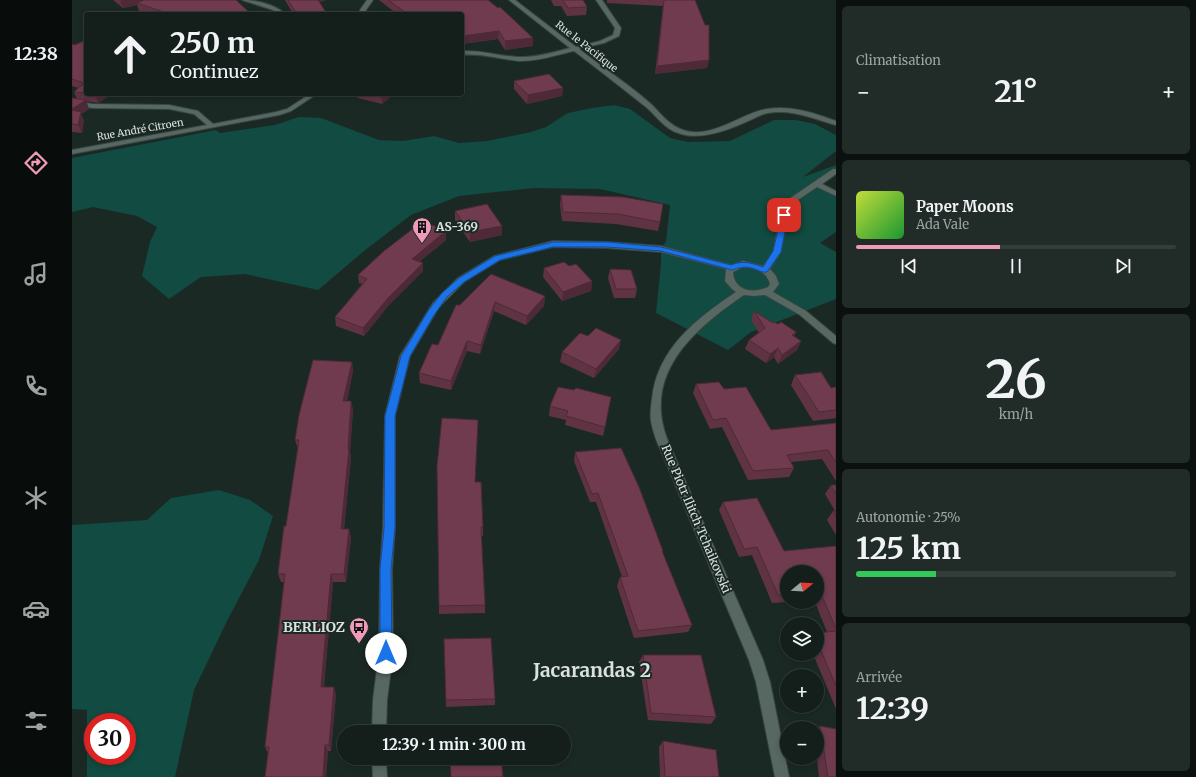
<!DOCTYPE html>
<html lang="fr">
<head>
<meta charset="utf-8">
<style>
  :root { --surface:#141f1c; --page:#212c29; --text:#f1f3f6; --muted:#9da2a3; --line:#333d3b; --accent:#ef9ab8 }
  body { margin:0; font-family:Merriweather,serif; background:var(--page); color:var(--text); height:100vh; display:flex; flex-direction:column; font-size:15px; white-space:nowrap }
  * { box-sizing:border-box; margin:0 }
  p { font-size:13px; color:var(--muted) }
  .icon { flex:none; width:22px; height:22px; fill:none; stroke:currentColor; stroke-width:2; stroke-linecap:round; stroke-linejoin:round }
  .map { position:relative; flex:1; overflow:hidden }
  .sheet { display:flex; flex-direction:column; gap:6px; padding:6px; background:#0b110f; width:360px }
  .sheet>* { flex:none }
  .top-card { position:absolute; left:12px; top:12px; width:380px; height:84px; border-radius:4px; box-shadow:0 2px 6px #0003,0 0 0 1px var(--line); background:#141f1c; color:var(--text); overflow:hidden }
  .needle { width:26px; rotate:72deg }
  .controls { position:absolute; left:708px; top:565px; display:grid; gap:8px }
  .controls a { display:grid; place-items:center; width:44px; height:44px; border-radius:50%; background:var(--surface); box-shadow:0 2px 6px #0003,0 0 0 1px var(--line); font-size:20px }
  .speed { position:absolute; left:12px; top:713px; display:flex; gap:8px; font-size:20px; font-weight:700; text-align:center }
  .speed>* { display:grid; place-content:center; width:52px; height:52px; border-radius:50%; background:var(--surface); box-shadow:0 2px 6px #0003,0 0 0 1px var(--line); line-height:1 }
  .speed .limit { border:6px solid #d22; background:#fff; color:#111 }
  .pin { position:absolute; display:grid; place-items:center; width:34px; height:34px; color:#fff; margin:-17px; border-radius:8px; box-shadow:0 2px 6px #0006 }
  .me { position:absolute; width:44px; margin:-22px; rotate:0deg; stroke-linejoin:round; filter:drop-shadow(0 0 3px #0008) }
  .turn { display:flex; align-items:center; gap:14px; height:84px; padding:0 20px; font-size:18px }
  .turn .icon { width:52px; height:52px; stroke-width:2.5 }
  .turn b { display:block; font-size:28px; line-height:34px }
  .big { font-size:30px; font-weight:700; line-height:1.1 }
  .sheet .tile { flex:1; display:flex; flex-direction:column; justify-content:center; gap:6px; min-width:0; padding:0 14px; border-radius:6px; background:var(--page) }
  .sheet .dial { align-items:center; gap:0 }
  .dial b { font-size:52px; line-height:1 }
  .song { display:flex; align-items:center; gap:12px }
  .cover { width:48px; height:48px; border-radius:6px; background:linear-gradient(135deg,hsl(70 70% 55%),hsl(130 70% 35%)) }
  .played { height:4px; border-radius:2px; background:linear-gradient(90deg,var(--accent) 45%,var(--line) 45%) }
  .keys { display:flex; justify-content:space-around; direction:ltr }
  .heat { display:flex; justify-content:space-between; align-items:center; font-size:22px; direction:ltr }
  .charge { height:6px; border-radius:3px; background:linear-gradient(90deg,#34c759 25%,var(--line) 0) }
  .trip { position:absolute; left:265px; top:725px; width:234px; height:40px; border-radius:20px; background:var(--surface); box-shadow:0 2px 6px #0003,0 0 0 1px var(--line); font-weight:700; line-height:40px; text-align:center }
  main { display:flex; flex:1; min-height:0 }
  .tabs { display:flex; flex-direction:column; width:72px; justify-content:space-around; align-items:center; background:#080c0b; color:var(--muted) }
  .tabs .icon { width:28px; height:28px }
  .tabs .current { color:var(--accent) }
  .tabs b { font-size:18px; color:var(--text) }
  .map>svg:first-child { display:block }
  .green { fill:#114b41; fill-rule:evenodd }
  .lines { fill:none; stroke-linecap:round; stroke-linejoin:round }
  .minor-casing { stroke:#384441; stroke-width:2 }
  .minor { fill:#576863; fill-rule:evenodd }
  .wall { fill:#603343 }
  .shaded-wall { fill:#4e2937 }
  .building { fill:#703b4e; stroke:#4e2937 }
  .route { fill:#1a73e8; stroke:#114b97 }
  .labels { text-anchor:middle; stroke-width:4; stroke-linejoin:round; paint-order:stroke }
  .far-street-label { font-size:10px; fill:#d9e2df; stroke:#1b2925 }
  .poi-label { font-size:12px; font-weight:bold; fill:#d9e2df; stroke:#1b2925; text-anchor:start }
  .street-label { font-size:12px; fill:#d9e2df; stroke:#1b2925 }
  .near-poi-label { font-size:14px; font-weight:bold; fill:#d9e2df; stroke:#1b2925; text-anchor:end }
  .near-district-label { font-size:19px; font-weight:bold; fill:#d9e2df; stroke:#1b2925 }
</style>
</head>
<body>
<main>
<nav class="tabs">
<b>12:38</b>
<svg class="icon current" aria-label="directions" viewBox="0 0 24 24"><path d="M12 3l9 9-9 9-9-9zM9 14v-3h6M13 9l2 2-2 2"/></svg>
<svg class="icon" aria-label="music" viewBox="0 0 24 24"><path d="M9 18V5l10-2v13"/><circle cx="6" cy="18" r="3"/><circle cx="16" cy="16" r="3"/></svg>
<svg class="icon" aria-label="phone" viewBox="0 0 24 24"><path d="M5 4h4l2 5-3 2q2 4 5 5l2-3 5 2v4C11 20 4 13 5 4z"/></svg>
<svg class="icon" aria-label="climate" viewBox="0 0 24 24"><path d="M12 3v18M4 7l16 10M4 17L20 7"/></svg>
<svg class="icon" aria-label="car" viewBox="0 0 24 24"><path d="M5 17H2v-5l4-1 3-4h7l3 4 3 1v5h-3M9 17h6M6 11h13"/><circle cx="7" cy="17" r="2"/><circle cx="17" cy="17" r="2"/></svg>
<svg class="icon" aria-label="filters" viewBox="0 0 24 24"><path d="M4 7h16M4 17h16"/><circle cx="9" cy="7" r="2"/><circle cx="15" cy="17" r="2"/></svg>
</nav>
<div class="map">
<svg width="764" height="777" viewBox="0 0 764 777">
  <rect width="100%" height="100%" fill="#1b2925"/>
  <g class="green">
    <polygon points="542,105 558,109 598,138 616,142 658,141 702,120 724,120 743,124 764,135 764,151 731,177 764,165 764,171 744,184 764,194 764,232 748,243 764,252 764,299 679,332 656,350 584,313 589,263 589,249 594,241 598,205 528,189 462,188 387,196 339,215 292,251 246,290 173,274 129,277 97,299 70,276 78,242 85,227 65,216 21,207 0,212 0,158 144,130 148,133 203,125 227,117 249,118 307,140 331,141 362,136 387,143 415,141 459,132 474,127 496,113 520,108"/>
    <path d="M147,490L178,500L201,516L187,560L155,621L122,690L103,777H15V710L0,709V525L75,520L99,498ZM21,722H55V756H21Z"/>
  </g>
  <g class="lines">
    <g class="minor-casing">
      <g id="minor">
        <path d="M170,0C184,0 203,4 213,14H206L201,10Z"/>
        <polygon points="295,0 301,0 294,10 294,14 288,14 288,10"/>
        <path d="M437,0H443L504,47L528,41L541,35L543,28L524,0H530L549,28L547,36L532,43L507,49C531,68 558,85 580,105C590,115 597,125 611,130C640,140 669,113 695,109C719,105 742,113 764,121V125C741,119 721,109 696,113C689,114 683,118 676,121C656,130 631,140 609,134C593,130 586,117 574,107C550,88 526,69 502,51C484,55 464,62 446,61C427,59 410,53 390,55V51C410,50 426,56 446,57C463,58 482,52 498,48Z"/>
        <polygon points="238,94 245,94 219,111 207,115 0,154 0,150 135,125 122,114 97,109 21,108 0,105 0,101 21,104 97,105 126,111 141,124 204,112 215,109"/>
        <path d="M761,169H764V174L750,184L764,191V196L745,187L723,202L716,215L709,252L698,269L704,276L707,284L701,292L734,311L764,336V344L761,343L728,315L693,295L682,296L672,295C622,329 569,374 596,441L691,660L698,682L717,777H703L684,682L677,660L590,453C585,443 581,432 579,421C578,414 579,406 580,399C585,349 625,318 664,292L660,289L653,281L654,269L589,252L535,248L481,247L428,260L392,282L367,307L338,356L323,416V528L320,569L321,653L315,700L314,732H300L301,700L307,653L308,569L311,528L313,416L328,356L361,303L386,278L422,256L481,241L535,242L589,246L660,265L671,261L691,266L701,252L708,215L717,199ZM671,267C684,268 694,271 698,284L696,287C681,294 662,291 661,272Z"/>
        <polygon points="300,758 314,758 315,777 301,777"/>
      </g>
    </g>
    <use href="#minor" class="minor"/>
  </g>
  <g class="wall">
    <polygon points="41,0 71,0 179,14 76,14 67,11 65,5 51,8"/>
    <polygon points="213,0 254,0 247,2 255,14 221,14"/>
    <polygon points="307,0 416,0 461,46 433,50 426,39 390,44 390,14 325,14"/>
    <polygon points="479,0 511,0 515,7 514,15 495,16 489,6 482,6"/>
    <polygon points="535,0 623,0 637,60 635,68 583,74 591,6 535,3"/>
    <polygon points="14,40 14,94 40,94 26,103 14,101 17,109 9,114 12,121 10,133 0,132 0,98 5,99 2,92 6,88 0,86 0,44 3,45"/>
    <polygon points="442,81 491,88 490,96 455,104 442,89"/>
    <polygon points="285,94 322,94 310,104 286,98"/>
    <polygon points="489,195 588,222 586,231 544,224 490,221 488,205"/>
    <polygon points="383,211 430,226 430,235 398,242 383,220"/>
    <polygon points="374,231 374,240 348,261 351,263 351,271 316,306 292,336 264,326 263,317 290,284 287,283 286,275"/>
    <polygon points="497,266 520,281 519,291 490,301 471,277 472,268"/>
    <polygon points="538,269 565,289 563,298 542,298 536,278"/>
    <polygon points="473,296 472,306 454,325 422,311 408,354 395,351 379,390 348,383 347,373 366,345 388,305"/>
    <polygon points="682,311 701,323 706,324 724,332 722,336 729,341 725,350 706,364 702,357 694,363 673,349 677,340 687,333 679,320"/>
    <polygon points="547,349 522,378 488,362 490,352"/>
    <polygon points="280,362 281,371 275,401 279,401 281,410 278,452 279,458 272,529 277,529 279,538 274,582 261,582 252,687 264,694 259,751 256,751 254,777 193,777 196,753 193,747 212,582 209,582 206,574 214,526 226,449 223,440"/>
    <polygon points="723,375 759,388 764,387 764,418 741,421 719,385"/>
    <polygon points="624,384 652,389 699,430 764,423 764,481 750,459 719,462 722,468 717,477 676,480 650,427 638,429 621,393"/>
    <polygon points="486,387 533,427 531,436 493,425 494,420 477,416 478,406"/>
    <polygon points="503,452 591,551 590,552 620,625 616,632 562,638 545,586 548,577 550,577 524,502 518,502 502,461"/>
    <polygon points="403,482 411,527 411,536 409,536 413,605 413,613 367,614 367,606"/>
    <polygon points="759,485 764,485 764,535 755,520 761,511 763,511 753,494"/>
    <polygon points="651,502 712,551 764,546 764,709 741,654 745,654 745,633 755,632 743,602 745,602 745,572 715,572 715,602 700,603 680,555 667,557 647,510"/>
    <polygon points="372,639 423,699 423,705 374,707"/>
    <polygon points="571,655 644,717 639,724 576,720 567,662"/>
    <polygon points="748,726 764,777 747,777 745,758 745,729"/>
    <polygon points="591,741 647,777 588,777 587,747"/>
  </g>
  <g class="shaded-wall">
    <polygon points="51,0 71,0 72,3 65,3 65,5 51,8 48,1"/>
    <polygon points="241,0 254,0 241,3"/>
    <polygon points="427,31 426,39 390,44 390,36"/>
    <polygon points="461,38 461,46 433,50 433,41"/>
    <polygon points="637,60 635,68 583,74 585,66"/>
    <polygon points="491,88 490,96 455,104 456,95"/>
    <polygon points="23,94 40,94 26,103"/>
    <polygon points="311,94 322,94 310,104 309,95"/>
    <polygon points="14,100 17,109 9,114 12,121 10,133 0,113 0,109"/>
    <polygon points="430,226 430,235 398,242 398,232"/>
    <polygon points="374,231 374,240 341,267 340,259"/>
    <polygon points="351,263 351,271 316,306 292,336 291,328 316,298"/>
    <polygon points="520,281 519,291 490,301 491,292"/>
    <polygon points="473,296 472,306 454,325 455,316"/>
    <polygon points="423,302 422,311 408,354 409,345"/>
    <polygon points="549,340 547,349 522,378 524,369"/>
    <polygon points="395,341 395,351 379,390 379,381"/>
    <polygon points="729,341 725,350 706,364 710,355"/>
    <polygon points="706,348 702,357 694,363 698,354"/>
    <polygon points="280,362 281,371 273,410 271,401"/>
    <polygon points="279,401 281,410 278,452 279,458 271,538 269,529 276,449"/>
    <polygon points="277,529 279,538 274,582 272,574"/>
    <polygon points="259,574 261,582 251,694 249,687"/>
    <polygon points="262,687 264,694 259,751 257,745"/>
    <polygon points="253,745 256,751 254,777 251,777"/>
  </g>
  <g class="building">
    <polygon points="72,0 164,0 179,14 106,14 105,13 104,14 98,14 65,3"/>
    <polygon points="216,0 245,0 248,3 255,14 225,14"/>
    <polygon points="316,0 416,0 426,8 428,7 461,38 433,41 427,31 390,36 390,14 327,14 333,12"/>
    <polygon points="491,0 511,0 515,7 496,8"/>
    <polygon points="592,0 623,0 633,25 637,25 637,60 585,66"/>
    <polygon points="14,40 14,93 2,92 12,83 0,79 0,44 3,45"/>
    <polygon points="477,74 491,88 456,95 442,81"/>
    <polygon points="0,98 14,100 0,109"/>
    <polygon points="0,110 9,112 6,125 0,124"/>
    <polygon points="489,195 551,197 591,204 588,222 546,214 491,212"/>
    <polygon points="415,204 430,226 398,232 383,211"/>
    <polygon points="351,221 374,231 340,259 351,263 316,298 291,328 263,317 295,279 286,275 312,251"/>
    <polygon points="492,262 497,266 504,264 520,281 491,292 472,268"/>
    <polygon points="538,269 559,270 565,289 544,289"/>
    <polygon points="419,274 473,296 455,316 423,302 409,345 395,341 379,381 347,373 360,344 366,345 384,305 388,305"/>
    <polygon points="682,311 701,323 702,322 706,324 709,322 724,332 720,335 729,341 710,355 706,348 698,354 677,340 693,328"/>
    <polygon points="524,328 549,340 524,369 490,352 508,333 516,336"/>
    <polygon points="241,360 280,362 271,401 279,401 276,449 277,449 269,529 277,529 272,574 259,574 249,687 262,687 257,745 253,745 251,777 193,777 197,747 193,747 213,574 206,574 212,526 214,526 227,440 223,440 227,415"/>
    <polygon points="749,372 759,388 764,387 764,410 747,412 723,375"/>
    <polygon points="647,382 652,389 674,387 699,430 764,423 764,463 756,450 715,455 722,468 681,471 654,418 641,420 624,384"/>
    <polygon points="486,387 502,390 504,388 539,397 533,427 494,416 496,411 478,406"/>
    <polygon points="370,418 406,420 403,482 409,482 411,527 409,527 413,605 367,606 365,466"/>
    <polygon points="549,448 567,487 591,551 590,551 620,625 566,631 548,577 556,576 526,493 520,494 503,452"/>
    <polygon points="759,485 764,485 764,495"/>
    <polygon points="685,498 712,551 764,546 764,629 748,591 745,592 745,572 715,572 715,595 706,595 685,547 672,549 651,502"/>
    <polygon points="761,511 764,511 764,516"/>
    <polygon points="764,631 764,686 745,641 745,633"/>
    <polygon points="419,638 423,699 374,700 372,639"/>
    <polygon points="571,655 629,655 644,717 579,713"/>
    <polygon points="748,726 764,729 764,777 756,777"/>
    <polygon points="591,741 644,750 647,777 593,777"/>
    <polygon points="378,758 429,758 431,777 379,777"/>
  </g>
  <path class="route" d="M710,213H712L716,215L709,252L695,272C689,273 685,269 679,268C673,266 666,268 660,270L589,251L535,247H481L428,260L392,282L375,297L362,315L338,356L323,416V528L319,569L320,653L319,657L314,658L310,657L308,653V569L312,528L313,416L329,356L356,311L370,293L387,278L423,256L481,242H535L589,247L659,265C670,260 680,263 691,267L701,251Z"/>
  <defs>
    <g id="building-pin" transform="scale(1)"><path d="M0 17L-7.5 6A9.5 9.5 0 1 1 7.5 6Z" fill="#ef9ab8" stroke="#1b2925"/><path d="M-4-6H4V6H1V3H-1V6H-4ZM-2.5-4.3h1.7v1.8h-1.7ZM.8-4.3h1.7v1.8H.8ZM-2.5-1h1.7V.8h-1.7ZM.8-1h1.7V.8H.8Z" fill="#111"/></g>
    <g id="bus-pin" transform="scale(1)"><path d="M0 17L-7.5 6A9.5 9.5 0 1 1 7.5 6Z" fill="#ef9ab8" stroke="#1b2925"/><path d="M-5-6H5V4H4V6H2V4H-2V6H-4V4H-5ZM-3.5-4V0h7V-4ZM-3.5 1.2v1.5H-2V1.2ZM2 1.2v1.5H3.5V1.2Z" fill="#111"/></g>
  </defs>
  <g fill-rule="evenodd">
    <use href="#building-pin" x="350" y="227"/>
    <use href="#bus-pin" x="287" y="627"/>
  </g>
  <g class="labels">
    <g class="far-street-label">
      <text transform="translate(515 46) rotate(38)" y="4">Rue le Pacifique</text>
      <text transform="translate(68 129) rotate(-10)" y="4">Rue André Citroen</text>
    </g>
    <g class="poi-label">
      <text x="364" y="231">AS-369</text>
    </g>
    <g class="street-label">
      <text transform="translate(624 519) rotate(67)" y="4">Rue Piotr Ilitch Tchaikovski</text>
    </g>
    <g class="near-poi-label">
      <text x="273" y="632">BERLIOZ</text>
    </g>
    <g class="near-district-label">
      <text x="520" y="677">Jacarandas 2</text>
    </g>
  </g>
</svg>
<div class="controls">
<a><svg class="needle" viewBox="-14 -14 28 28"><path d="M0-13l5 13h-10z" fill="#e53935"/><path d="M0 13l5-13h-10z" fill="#9da2a3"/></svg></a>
<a><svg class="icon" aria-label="layers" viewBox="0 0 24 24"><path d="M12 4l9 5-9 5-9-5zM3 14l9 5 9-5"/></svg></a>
<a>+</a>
<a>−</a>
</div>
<div class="speed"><div class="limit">30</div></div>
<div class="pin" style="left:712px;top:215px;background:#d93025"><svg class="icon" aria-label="arrive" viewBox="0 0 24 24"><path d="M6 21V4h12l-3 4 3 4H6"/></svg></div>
<svg class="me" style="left:314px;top:653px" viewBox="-20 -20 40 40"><circle r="19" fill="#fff"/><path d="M0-13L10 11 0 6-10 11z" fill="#1a73e8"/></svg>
<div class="trip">12:39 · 1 min · 300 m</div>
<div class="top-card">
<div class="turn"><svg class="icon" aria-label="ahead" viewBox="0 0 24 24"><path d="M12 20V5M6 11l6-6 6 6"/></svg><div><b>250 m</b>Continuez</div></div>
</div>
</div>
<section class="sheet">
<div class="tile"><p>Climatisation</p>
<div class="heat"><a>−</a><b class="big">21°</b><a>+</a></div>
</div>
<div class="tile">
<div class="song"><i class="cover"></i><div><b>Paper Moons</b><p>Ada Vale</p></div></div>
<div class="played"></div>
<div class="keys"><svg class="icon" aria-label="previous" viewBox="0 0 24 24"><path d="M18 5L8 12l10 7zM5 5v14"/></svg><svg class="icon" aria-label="pause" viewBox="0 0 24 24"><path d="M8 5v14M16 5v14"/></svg><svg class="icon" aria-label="next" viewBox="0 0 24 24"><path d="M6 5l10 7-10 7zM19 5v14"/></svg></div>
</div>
<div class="tile dial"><b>26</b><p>km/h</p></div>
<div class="tile"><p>Autonomie · 25%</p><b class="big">125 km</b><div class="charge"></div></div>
<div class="tile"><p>Arrivée</p><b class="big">12:39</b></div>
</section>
</main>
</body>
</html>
